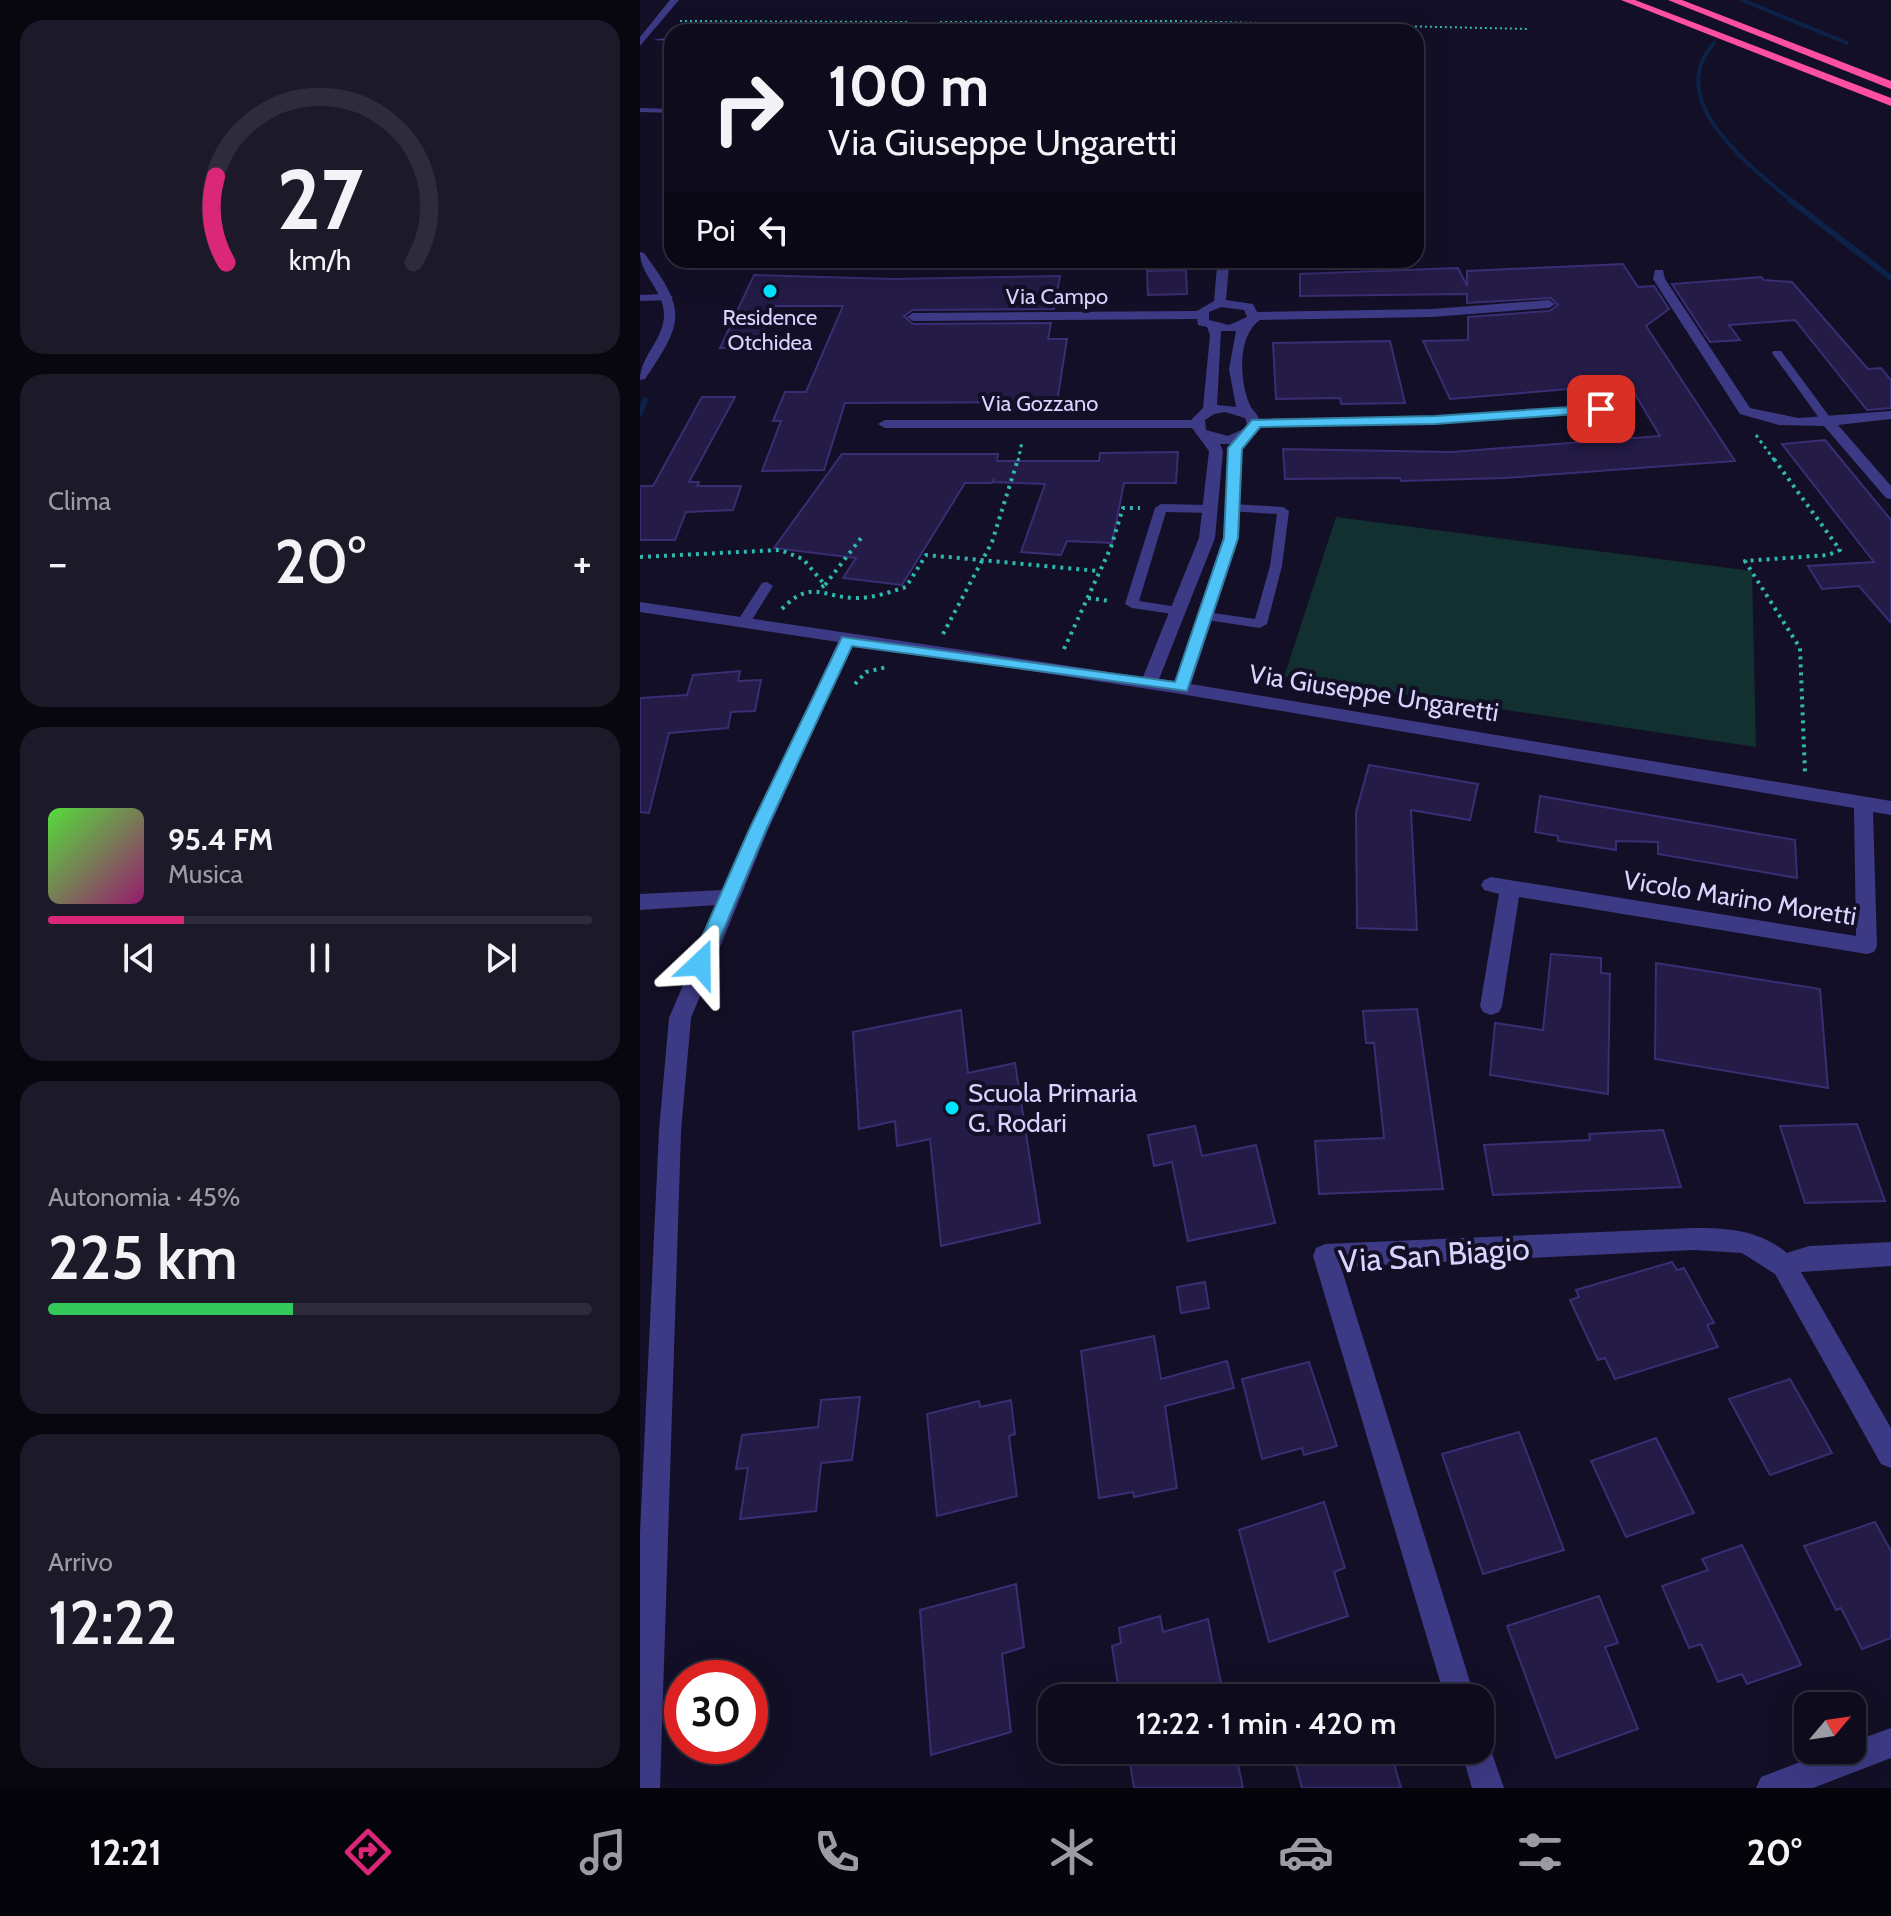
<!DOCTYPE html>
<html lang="it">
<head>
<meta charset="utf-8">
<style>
  :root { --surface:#0e0b1c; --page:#1c1929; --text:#f1f3f6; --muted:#9b9ba3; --line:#2e2b3b; --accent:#db2777 }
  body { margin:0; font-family:Cabin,sans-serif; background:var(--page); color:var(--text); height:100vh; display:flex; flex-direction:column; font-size:30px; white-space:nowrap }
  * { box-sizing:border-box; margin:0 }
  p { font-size:26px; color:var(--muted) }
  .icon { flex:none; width:44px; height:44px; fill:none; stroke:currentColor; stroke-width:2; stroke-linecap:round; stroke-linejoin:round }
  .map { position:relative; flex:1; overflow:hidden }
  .side { display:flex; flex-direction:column; gap:20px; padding:20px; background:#08060f; width:640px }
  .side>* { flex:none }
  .banner { position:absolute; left:24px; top:24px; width:760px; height:244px; border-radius:24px; box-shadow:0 8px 32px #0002,0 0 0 2px var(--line); background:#0e0b1c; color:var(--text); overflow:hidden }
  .needle { width:52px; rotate:61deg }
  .tools { position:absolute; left:1154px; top:1692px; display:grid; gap:16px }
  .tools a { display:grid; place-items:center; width:72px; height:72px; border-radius:16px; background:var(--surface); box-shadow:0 8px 32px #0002,0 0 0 2px var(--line); font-size:40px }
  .speed { position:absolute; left:24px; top:1660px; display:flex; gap:16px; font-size:40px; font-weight:700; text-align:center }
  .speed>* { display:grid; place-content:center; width:104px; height:104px; border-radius:50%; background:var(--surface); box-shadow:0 8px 32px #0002,0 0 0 2px var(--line); line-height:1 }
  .speed .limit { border:12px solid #d22; background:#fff; color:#111 }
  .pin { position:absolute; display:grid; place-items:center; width:68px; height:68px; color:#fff; margin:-34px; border-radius:16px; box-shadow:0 4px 12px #0006 }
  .me { position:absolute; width:88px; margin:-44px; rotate:23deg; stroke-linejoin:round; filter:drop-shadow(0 0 6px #0008) }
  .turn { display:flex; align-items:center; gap:28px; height:168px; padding:0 32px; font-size:36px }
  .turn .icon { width:104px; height:104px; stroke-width:2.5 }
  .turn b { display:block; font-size:56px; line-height:68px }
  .then { display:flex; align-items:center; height:76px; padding:0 32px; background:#0003; gap:16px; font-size:30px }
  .big { font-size:60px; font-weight:600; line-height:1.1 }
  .side .tile { flex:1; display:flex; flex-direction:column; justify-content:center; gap:12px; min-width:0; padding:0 28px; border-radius:24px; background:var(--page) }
  .side .dial { align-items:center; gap:0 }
  .dial svg { height:208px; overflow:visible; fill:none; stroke:var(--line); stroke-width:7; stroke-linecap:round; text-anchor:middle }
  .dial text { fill:var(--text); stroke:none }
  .song { display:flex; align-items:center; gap:24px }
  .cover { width:96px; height:96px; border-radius:12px; background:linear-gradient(135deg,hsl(110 70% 55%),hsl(320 70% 35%)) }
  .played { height:8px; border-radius:4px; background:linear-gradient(90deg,var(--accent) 25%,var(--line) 25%) }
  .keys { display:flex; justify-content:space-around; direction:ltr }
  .heat { display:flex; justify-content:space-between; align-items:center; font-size:44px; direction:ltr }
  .charge { height:12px; border-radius:6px; background:linear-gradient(90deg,#34c759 45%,var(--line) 0) }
  .trip { position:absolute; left:398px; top:1684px; width:456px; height:80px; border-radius:24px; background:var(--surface); box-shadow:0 8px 32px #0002,0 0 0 2px var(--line); font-weight:600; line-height:80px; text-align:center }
  .menu { display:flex; height:128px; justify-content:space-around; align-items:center; background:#06040b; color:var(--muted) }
  .menu .icon { width:56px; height:56px }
  .menu .on { color:var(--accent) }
  .menu b { font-size:36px; color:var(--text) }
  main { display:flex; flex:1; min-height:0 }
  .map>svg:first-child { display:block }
  .green { fill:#12302f }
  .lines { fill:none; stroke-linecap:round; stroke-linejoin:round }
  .stream-far1 { stroke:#0c2248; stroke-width:4 }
  .stream { stroke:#0c2248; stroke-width:6 }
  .building { fill:#241b47; stroke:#3b2d73; stroke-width:2 }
  .path-far2 { stroke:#2fb8b0; stroke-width:2; stroke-dasharray:2 3; stroke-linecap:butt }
  .path-far1 { stroke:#2fb8b0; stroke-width:3; stroke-dasharray:3 4; stroke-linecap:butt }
  .path { stroke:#2fb8b0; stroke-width:4; stroke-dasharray:3 5; stroke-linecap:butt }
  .lane { fill:#3d3a85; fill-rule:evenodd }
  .street { fill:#3d3a85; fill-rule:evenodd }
  .highway { fill:#ff4fa3; fill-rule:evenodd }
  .route { fill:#4fc3f7; stroke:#337fa1; stroke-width:2 }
  .poi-dot { fill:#00e5ff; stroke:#130f26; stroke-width:3 }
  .labels { text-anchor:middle; stroke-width:8; stroke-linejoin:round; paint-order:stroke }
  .far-street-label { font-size:22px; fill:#d9d4ff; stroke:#130f26 }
  .far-poi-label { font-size:22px; fill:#d9d4ff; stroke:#130f26 }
  .street-label { font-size:26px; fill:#d9d4ff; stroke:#130f26 }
  .poi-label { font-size:26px; fill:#d9d4ff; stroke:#130f26; text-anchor:start }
  .near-street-label { font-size:32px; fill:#d9d4ff; stroke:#130f26 }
</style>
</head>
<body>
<main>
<section class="side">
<div class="tile dial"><svg viewBox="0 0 100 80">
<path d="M14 69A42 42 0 1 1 86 69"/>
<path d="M14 69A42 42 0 0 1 10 36" stroke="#db2777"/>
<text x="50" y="56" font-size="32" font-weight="700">27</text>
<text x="50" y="72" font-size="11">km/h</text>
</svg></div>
<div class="tile"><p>Clima</p>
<div class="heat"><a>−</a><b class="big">20°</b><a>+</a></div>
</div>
<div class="tile">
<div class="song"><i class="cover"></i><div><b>95.4 FM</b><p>Musica</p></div></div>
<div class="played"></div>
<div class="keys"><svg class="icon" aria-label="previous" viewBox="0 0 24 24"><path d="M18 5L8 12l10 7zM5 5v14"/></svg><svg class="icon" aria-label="pause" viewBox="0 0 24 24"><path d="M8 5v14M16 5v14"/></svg><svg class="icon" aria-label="next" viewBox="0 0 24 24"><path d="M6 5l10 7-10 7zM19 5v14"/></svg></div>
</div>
<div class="tile"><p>Autonomia · 45%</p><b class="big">225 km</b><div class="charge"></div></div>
<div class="tile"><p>Arrivo</p><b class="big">12:22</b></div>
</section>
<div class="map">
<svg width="1251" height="1788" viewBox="0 0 1251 1788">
  <rect width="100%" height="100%" fill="#130f26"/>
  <polygon class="green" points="696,517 1112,571 1116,747 644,677"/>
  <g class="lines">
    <g class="stream-far1">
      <polyline points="1102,0 1207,43"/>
      <path d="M1074,43C1022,101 1112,168 1153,202"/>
    </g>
    <g class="stream">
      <polyline points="1150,200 1251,278"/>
      <polyline points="0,413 5,400"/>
    </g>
  </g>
  <g class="building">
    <polygon points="983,264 998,287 1014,286 1029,309 1006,326 1095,461 864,478 761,481 760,478 645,479 643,449 811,452 1020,436 989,384 810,399 783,341 828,340 828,317 909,311 918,305 911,298 827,303 827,294 660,296 660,274 818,268 827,286 827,271"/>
    <polygon points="546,270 547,294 508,295 507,271"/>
    <polygon points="114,275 253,279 420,276 414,309 273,310 264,316 273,324 411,323 408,339 427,339 417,402 205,403 184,470 122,471 141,421 133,421 145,392 166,392 203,306 135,306 117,348 80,348"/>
    <polygon points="1121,277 1124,280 1152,282 1228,369 1241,368 1251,380 1251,408 1227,410 1155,320 1089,325 1100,340 1070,342 1032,284"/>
    <polygon points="750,341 765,403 701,404 700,398 636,399 633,343"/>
    <polygon points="62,397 95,397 49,482 59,482 57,486 101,486 93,510 46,512 35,540 0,540 0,486 13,486"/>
    <polygon points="1185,440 1251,520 1251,623 1219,586 1182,589 1168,566 1234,562 1142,444"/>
    <polygon points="538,452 536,483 484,483 472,543 427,541 421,555 381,552 405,484 353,482 354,478 352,483 325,483 262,585 203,578 216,558 134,548 202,454 358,454 357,461 459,461 460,453"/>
    <polygon points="100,671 98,681 121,680 115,711 91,712 88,728 29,733 9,813 0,812 0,698 47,695 53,675"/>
    <polygon points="729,765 838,784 830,820 771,810 777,930 717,928 716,812"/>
    <polygon points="900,796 1155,840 1157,878 1018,854 1018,842 976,841 976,850 918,841 918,836 895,832"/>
    <polygon points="911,954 961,958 961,973 970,974 968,1094 850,1075 855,1023 903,1030"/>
    <polygon points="1016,963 1180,989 1188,1088 1015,1059"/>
    <polygon points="777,1009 803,1189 679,1194 675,1141 744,1138 734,1043 726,1043 723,1011"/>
    <polygon points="321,1010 328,1073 375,1063 400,1223 301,1246 290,1139 257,1146 255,1121 219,1129 213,1032"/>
    <polygon points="1217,1124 1245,1201 1165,1203 1140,1126"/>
    <polygon points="555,1126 562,1156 616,1145 635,1223 548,1241 532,1162 514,1166 508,1135"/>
    <polygon points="1023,1130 1041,1187 853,1195 844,1145 950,1140 949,1134"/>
    <polygon points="1032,1262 1037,1270 1044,1268 1074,1323 1067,1325 1078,1347 975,1379 965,1358 958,1360 930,1300 939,1297 936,1290"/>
    <polygon points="565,1282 569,1308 541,1313 537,1287"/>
    <polygon points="514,1336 521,1379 587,1361 594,1388 525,1406 537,1488 494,1497 493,1492 459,1498 441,1351"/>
    <polygon points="669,1362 697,1446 664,1455 662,1448 622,1459 602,1379"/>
    <polygon points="1150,1379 1192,1453 1130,1475 1089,1399"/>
    <polygon points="220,1397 212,1460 181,1463 176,1511 100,1519 108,1468 96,1469 102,1435 178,1427 181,1400"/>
    <polygon points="371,1400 375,1434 369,1436 377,1496 297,1516 287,1414 339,1401 340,1407"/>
    <polygon points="879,1432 924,1550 843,1574 802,1454"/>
    <polygon points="1016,1438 1054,1513 986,1537 951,1461"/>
    <polygon points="684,1502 705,1568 694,1572 708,1616 629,1642 599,1530"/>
    <polygon points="1235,1522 1251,1551 1251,1638 1222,1649 1201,1608 1196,1610 1164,1546"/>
    <polygon points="1102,1545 1161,1665 1107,1684 1102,1674 1078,1682 1061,1644 1049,1648 1022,1586 1068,1570 1062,1559"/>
    <polygon points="376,1584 384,1647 362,1654 371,1732 291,1755 280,1610"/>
    <polygon points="959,1596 978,1643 965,1647 998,1729 916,1758 867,1626"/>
    <polygon points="520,1616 523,1632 568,1619 584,1698 480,1698 472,1646 481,1643 479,1628"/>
    <polygon points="488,1750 595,1750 603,1788 494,1788"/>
    <polygon points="652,1750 750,1750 761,1788 662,1788"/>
  </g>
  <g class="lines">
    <g class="path-far2">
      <polyline points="40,21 270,22"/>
      <polyline points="300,22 532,21 890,29"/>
    </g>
    <g class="path-far1">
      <polyline points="1116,435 1135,461"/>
      <polyline points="378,461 382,442"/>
    </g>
    <g class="path">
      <polyline points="1134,459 1200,550 1188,555 1105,561 1160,648 1165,773"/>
      <polyline points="0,557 140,550 163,559 185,585 180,588"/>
      <polyline points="185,585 221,538"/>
      <polyline points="448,598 470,601"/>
      <path d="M142,609C172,578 182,598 217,598C233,598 250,592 266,587L286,555L459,571"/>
      <polyline points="303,634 352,542 378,459"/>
      <polyline points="424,649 471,547 483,508 500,508"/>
      <polyline points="215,684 226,672 247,667"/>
    </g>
    <g class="lane">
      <polygon points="284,30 289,30 290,32 280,32"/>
      <polygon points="32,37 32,41 12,40"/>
      <polygon points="0,108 32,109 32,113 0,112"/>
      <polygon points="0,295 28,294 33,297 28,300 0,301"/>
      <polygon points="1133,351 1141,351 1192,420 1190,422 1182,422 1132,353"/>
      <polygon points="521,504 569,505 575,509 569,513 526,512 499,601 544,608 544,614 539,615 492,608 485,604 515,508"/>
      <polygon points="592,504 643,507 649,511 642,566 627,624 620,628 566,620 559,616 566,612 615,619 630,566 637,514 588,511 586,508"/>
      <polygon points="127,582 133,586 108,626 98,626 98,620 122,583"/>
    </g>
    <g class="street">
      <polygon points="30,0 39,0 0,46 0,37"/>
      <path d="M0,252L4,253C47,311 44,321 5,379L0,380C0,356 23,341 24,316C25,291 0,276 0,252Z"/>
      <path d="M583,262L589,266L586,300L613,304L617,312L792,309L909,300L915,304L909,308L792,317L620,320C598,335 599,378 609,403C612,411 616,411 619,419L795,416L961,405L968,409L961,413L795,424L622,427L602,448L599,538L551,684L1251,801V815L1233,812L1237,946L1234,952L1227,954L879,897L862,1006L859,1012L851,1015L843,1012L840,1006L859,894L844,890L841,885L844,880L851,877L1216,936L1214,808L541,694L213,644L128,830L51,1018L41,1131L20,1788H0V1534L19,1131L29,1018L77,905L0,910V894L83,890L198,642L0,612V602L503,677L559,538L569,451L552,428H245L238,424L245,420H551L563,408L570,335L567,327L558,325L557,319L273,321L267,317L273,313L557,311L574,301L577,266ZM581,307L604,310L607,317L589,325L569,320V312ZM581,331H596L589,369L596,407L577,405ZM585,412L605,418L608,427L588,436L566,430L565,420L574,414ZM580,444H590L583,538L535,681L519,679L575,538L583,451Z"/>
      <polygon points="1015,270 1023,270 1025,279 1110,408 1158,418 1251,411 1251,419 1198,425 1251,486 1251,499 1246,498 1184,426 1139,425 1100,414 1013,279"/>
      <path d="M1054,1228C1089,1228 1119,1230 1147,1253L1169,1246L1251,1242V1266L1161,1272L1251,1428V1468L1241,1464L1135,1274L1102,1253L1054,1250L701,1267L835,1698H805L673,1256L676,1248L685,1244Z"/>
      <polygon points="1251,1728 1251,1758 1173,1788 1116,1788 1121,1777 1191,1750 1212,1750 1212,1742"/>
      <polygon points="840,1736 847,1739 864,1788 832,1788 821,1750 840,1750"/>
    </g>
    <g class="highway">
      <polygon points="981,0 995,0 1251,98 1251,106"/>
      <polygon points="1028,0 1042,0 1251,81 1251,89"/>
    </g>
  </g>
  <polygon class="route" points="961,405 967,409 965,412 795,424 620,427 602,449 598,538 547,691 212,646 126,830 69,964 66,969 53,969 50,964 109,830 202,637 535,682 584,538 588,448 612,420 795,416"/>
  <g class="poi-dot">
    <circle cx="130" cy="291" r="8"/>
    <circle cx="312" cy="1108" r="8"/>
  </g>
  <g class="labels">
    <g class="far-street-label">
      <text x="417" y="304">Via Campo</text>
      <text x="400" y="411">Via Gozzano</text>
    </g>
    <g class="far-poi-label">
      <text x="130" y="325">Residence<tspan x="130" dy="25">Otchidea</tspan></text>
    </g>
    <g class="street-label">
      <text transform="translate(734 693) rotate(9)" y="9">Via Giuseppe Ungaretti</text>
      <text transform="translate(1100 898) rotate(9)" y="9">Vicolo Marino Moretti</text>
    </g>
    <g class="poi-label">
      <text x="328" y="1102">Scuola Primaria<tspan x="328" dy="30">G. Rodari</tspan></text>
    </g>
    <g class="near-street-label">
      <text transform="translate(794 1255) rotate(-4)" y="11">Via San Biagio</text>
    </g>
  </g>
</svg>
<div class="tools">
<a><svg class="needle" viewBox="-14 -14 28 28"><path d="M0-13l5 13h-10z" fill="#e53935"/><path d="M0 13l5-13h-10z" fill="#9b9ba3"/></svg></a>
</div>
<div class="speed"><div class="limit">30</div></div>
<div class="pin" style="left:961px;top:409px;background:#d93025"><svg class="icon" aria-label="arrive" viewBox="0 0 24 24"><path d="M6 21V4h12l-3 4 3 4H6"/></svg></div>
<svg class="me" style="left:60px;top:964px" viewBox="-20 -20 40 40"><path d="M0-17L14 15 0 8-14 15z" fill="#4fc3f7" stroke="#fff" stroke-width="4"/></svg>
<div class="trip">12:22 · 1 min · 420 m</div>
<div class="banner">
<div class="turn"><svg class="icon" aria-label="right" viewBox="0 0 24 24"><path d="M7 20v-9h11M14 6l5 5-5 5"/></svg><div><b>100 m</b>Via Giuseppe Ungaretti</div></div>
<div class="then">Poi<svg class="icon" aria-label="left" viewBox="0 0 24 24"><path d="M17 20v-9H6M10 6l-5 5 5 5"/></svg></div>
</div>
</div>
</main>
<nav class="menu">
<b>12:21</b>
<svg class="icon on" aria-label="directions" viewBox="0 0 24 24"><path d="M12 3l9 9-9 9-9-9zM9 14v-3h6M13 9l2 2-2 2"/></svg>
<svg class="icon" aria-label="music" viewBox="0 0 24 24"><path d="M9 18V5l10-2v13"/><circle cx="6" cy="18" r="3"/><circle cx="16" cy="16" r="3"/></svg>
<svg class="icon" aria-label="phone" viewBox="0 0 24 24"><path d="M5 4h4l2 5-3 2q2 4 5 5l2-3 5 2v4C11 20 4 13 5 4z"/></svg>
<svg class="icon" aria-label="climate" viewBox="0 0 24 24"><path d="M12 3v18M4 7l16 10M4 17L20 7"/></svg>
<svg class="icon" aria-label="car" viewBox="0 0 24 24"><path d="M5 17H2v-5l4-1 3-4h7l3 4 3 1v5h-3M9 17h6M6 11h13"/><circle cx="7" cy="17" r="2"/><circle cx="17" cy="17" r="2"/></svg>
<svg class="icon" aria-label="filters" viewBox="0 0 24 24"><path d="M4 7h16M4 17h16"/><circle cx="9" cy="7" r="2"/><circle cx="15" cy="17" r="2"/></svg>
<b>20°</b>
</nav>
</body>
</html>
